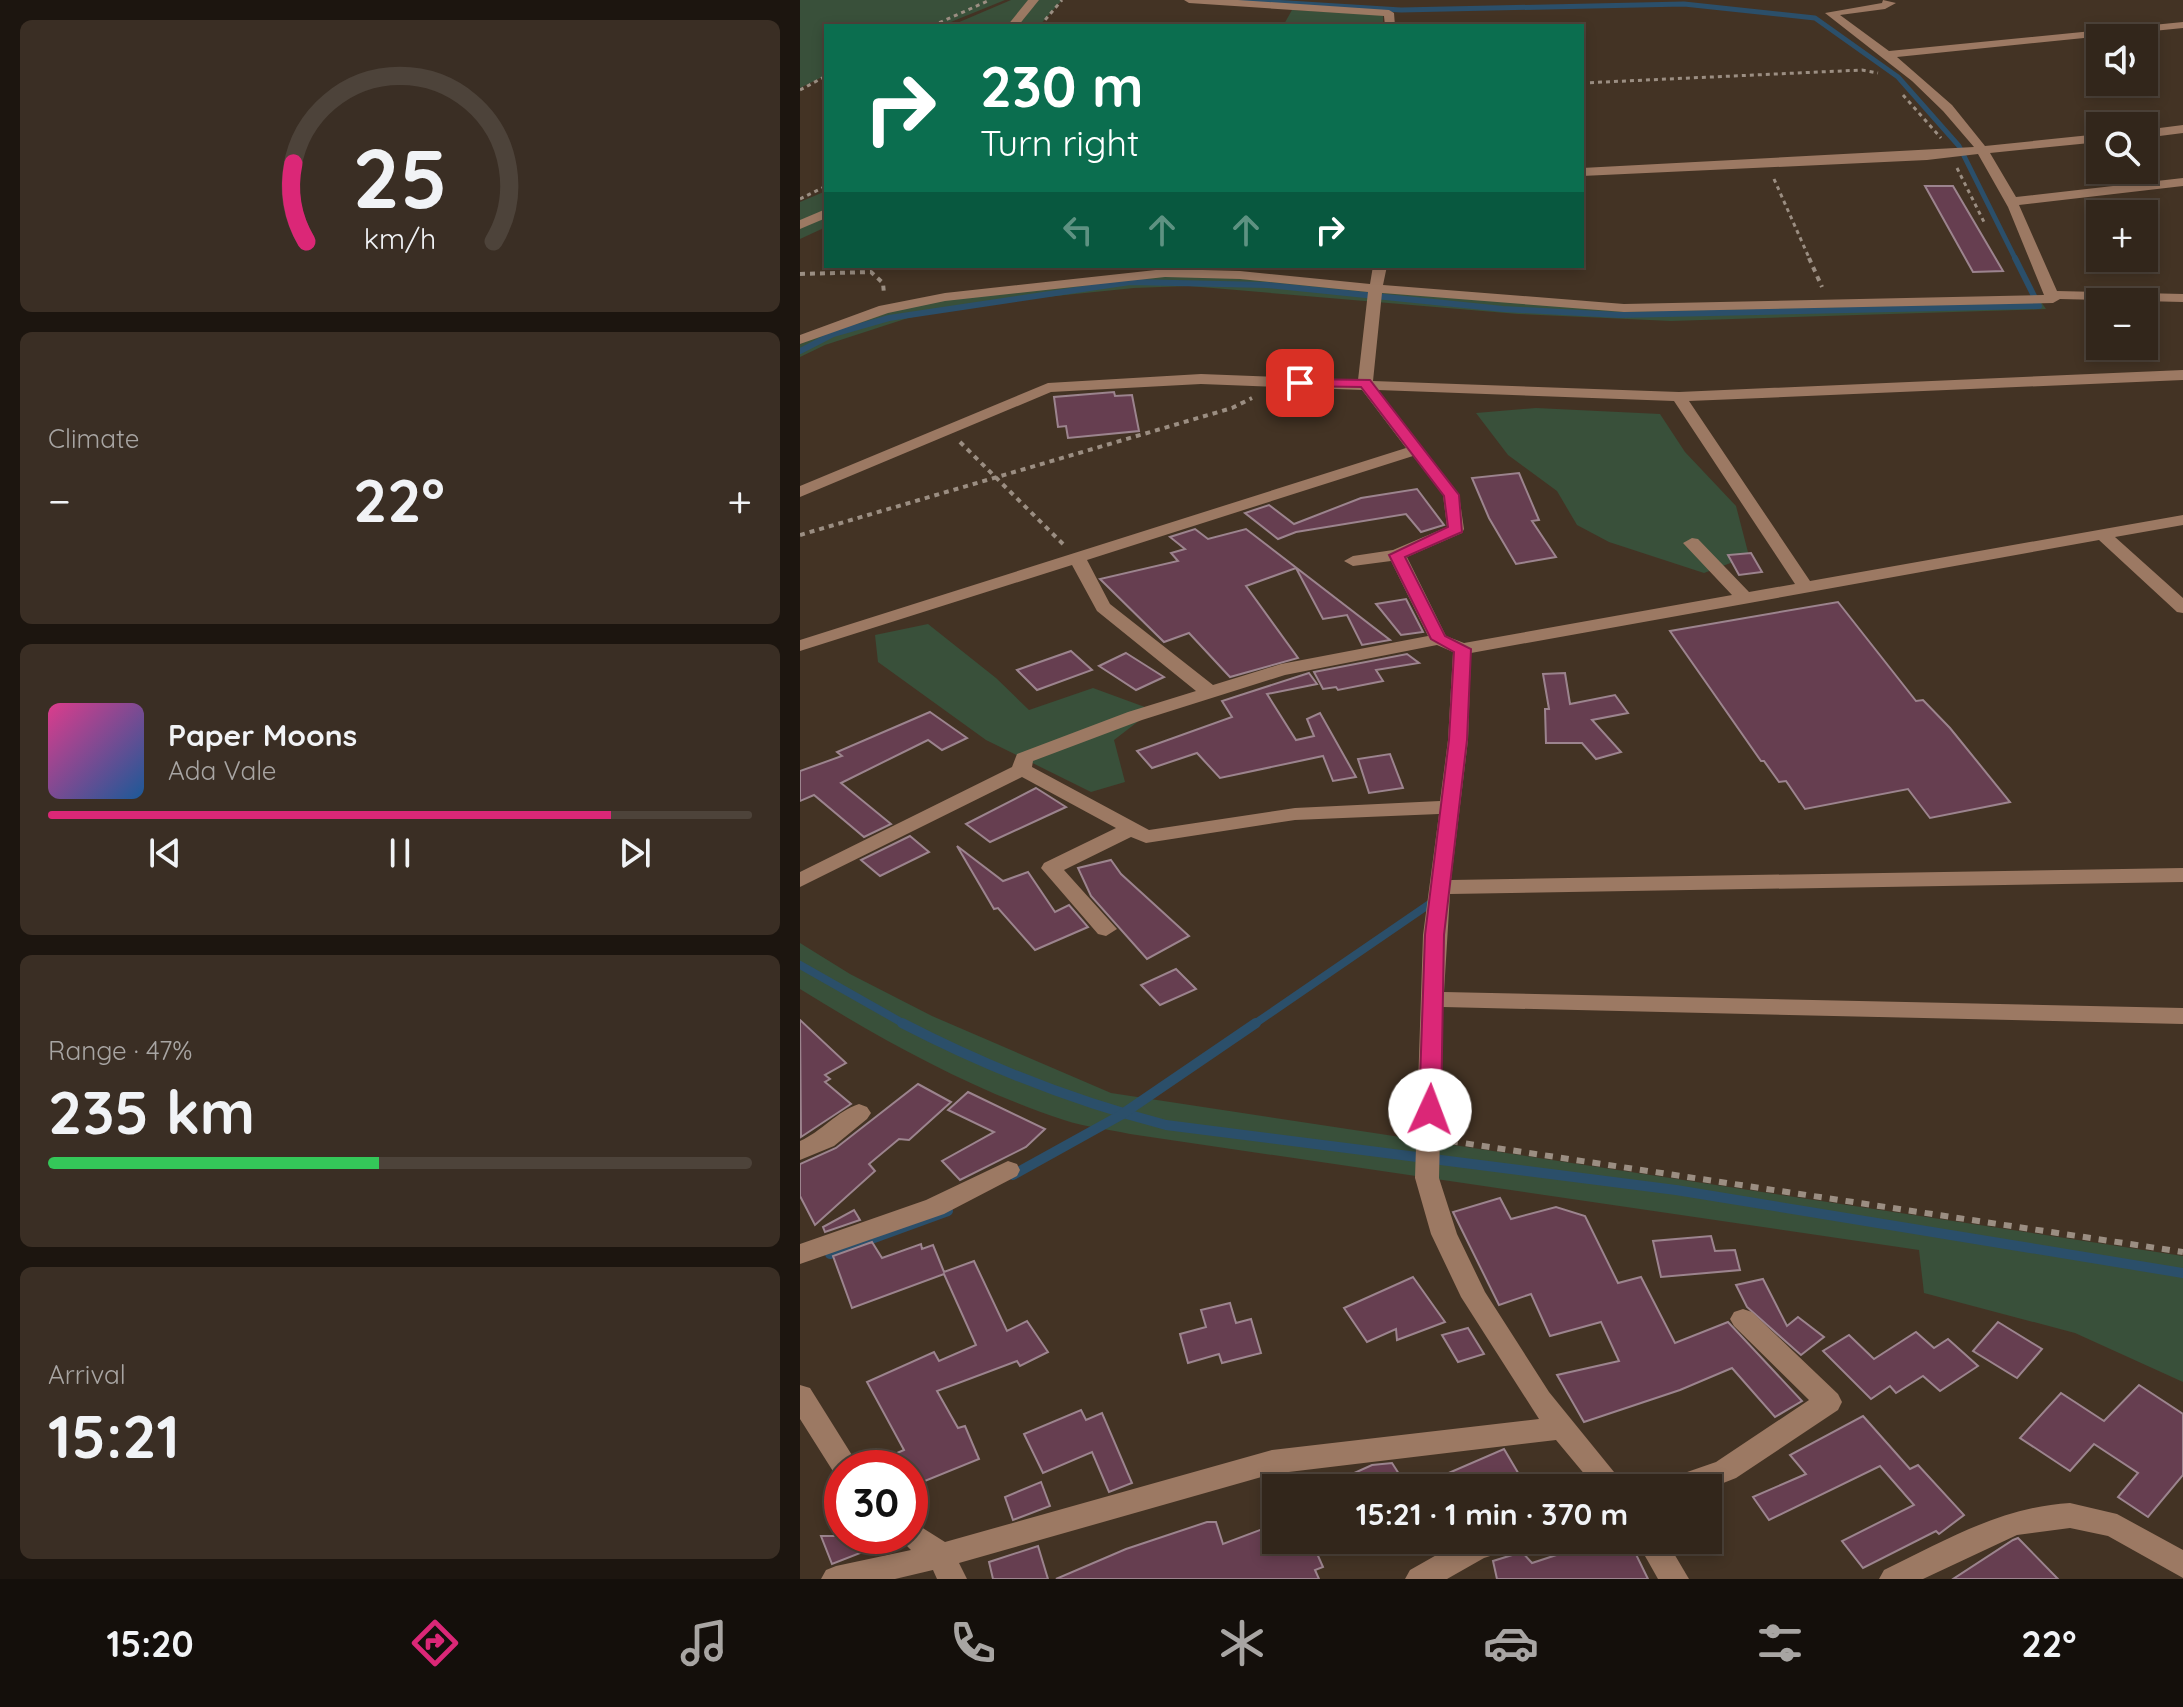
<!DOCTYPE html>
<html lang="en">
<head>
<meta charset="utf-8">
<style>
  :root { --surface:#32261b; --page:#3a2e24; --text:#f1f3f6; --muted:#a8a5a3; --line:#4d433a; --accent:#db2777 }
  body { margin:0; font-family:Quicksand,sans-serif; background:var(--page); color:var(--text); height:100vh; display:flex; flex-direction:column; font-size:30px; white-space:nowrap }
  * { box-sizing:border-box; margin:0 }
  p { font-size:26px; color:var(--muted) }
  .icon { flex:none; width:44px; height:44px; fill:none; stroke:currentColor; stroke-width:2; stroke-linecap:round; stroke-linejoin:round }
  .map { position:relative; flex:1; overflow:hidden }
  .drawer { display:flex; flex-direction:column; gap:20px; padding:20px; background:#1c150f; width:800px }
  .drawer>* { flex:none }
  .banner { position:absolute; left:24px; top:24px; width:760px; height:244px; border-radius:0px; box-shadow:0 4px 12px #0003,0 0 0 2px var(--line); background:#0b6e4f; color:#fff; overflow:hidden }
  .fabs { position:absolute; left:1286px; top:24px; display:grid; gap:16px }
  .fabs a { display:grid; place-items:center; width:72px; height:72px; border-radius:0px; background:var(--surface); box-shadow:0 4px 12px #0003,0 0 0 2px var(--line); font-size:40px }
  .speed { position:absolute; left:24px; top:1450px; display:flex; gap:16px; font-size:40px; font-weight:700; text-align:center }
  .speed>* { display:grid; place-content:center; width:104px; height:104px; border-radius:50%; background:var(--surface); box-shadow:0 4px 12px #0003,0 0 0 2px var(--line); line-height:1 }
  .speed .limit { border:12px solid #d22; background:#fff; color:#111 }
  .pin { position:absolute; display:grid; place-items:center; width:68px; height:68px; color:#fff; margin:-34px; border-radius:16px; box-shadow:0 4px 12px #0006 }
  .me { position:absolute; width:88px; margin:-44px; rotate:2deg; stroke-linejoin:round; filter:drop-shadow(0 0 6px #0008) }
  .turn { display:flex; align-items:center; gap:28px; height:168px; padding:0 24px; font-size:36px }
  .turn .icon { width:104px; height:104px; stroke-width:2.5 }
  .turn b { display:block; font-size:56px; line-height:68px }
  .lanes { display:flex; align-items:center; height:76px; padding:0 24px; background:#0003; justify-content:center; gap:40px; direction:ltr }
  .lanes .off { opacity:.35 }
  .big { font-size:60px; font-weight:700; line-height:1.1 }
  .drawer .tile { flex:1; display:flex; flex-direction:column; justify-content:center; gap:12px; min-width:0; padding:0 28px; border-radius:12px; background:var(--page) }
  .drawer .dial { align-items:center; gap:0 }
  .dial svg { height:208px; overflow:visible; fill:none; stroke:var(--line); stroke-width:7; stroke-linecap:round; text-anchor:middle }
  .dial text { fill:var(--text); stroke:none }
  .song { display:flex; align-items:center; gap:24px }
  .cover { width:96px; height:96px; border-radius:12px; background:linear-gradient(135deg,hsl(330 70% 55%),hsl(210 70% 35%)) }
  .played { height:8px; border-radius:4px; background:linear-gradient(90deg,var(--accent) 80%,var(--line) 80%) }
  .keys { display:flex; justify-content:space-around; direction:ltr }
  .heat { display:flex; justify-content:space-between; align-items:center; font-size:44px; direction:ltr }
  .charge { height:12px; border-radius:6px; background:linear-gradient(90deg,#34c759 47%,var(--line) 0) }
  .trip { position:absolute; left:462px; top:1474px; width:460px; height:80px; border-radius:0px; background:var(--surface); box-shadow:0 4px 12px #0003,0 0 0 2px var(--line); font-weight:700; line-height:80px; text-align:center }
  .menu { display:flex; height:128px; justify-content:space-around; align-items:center; background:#140f0b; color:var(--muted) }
  .menu .icon { width:56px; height:56px }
  .menu .on { color:var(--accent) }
  .menu b { font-size:36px; color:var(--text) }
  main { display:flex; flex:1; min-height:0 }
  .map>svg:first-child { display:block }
  .green { fill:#39503a }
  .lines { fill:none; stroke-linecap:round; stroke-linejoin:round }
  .stream-far3 { stroke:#2b4f6a; stroke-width:5 }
  .stream-far2 { stroke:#2b4f6a; stroke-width:6 }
  .stream-far1 { stroke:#2b4f6a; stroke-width:8 }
  .stream { stroke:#2b4f6a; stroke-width:10 }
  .building { fill:#663e50; stroke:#9c848e; stroke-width:2 }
  .path-far2 { stroke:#9b8e82; stroke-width:3; stroke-dasharray:4 4; stroke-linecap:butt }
  .path-far1 { stroke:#9b8e82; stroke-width:4; stroke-dasharray:5 5; stroke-linecap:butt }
  .path { stroke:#9b8e82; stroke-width:6; stroke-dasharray:8 8; stroke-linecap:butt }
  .minor { fill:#9c7963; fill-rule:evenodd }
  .route { fill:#db2777; stroke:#8e194d; stroke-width:2 }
</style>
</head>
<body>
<main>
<section class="drawer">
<div class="tile dial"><svg viewBox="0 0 100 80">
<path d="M14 69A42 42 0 1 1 86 69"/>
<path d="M14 69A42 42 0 0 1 9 39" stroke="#db2777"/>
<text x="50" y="56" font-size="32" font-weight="700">25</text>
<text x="50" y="72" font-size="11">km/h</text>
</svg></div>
<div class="tile"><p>Climate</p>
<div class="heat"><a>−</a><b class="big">22°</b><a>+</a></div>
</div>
<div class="tile">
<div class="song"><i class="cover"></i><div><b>Paper Moons</b><p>Ada Vale</p></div></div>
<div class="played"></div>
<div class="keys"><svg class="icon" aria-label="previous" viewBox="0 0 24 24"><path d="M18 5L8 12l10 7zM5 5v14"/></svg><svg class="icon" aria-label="pause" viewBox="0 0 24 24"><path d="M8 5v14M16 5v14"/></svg><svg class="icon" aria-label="next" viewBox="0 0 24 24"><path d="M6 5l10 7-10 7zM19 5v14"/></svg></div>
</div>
<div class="tile"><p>Range · 47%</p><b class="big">235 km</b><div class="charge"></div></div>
<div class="tile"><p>Arrival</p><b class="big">15:21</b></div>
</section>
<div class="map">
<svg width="1383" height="1579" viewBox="0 0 1383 1579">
  <rect width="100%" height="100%" fill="#433324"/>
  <g class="green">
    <polygon points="0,0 205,0 141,26 26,26 26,75 0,88"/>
    <polygon points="211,0 262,0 239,26 150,26"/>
    <polygon points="492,10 583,15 583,26 483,26"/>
    <polygon points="26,191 26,227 0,239 0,202"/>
    <polygon points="365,273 824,308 1239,299 1246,309 871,321 718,314 389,286 334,288 196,302 108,318 25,345 0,357 0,344 39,327 135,298"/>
    <polygon points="736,408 860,414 885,452 936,506 949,556 904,573 809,542 777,525 757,491 708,455 676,413"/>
    <polygon points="128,624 196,678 229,710 293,688 353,710 314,740 325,782 291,792 186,740 78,662 75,635"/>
    <path d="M0,943L50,974L132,1016L311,1093L1383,1256V1382L1275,1333L1124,1293L1119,1250L330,1134C308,1129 285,1127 264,1120C172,1090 82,1040 0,989Z"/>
  </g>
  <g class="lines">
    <polyline class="stream-far3" points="440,0 601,10 884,4 1015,18 1098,77 1159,146 1216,260"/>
    <polyline class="stream-far2" points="0,351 33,334 89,318 330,282 467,285 703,309 819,315 1239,306 1215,258"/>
    <g class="stream-far1">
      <polyline points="0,965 106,1025"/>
      <polyline points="453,1025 631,903"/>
    </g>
    <g class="stream">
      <path d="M102,1023C187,1067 273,1101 366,1125L876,1190L1383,1273"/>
      <polyline points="213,1175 321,1115 456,1023"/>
      <polyline points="30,1254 148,1211"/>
    </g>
  </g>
  <g class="building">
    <polygon points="1125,186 1153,186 1203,271 1173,272"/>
    <polygon points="314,392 315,396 332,395 339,431 268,438 266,426 258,427 254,397"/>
    <polygon points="719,473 739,520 732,521 756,557 716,564 689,518 672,478"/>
    <polygon points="617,489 644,525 621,532 606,514 496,532 478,539 445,513 469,505 494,524 561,498"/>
    <polygon points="395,529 408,539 446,529 590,640 562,645 547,615 523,619 496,568 446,586 498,658 430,677 389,633 364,642 300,579 378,561 371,553 385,549 370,537"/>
    <polygon points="951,553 962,572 939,575 928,555"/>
    <polygon points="606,599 623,632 601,635 576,604"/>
    <polygon points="1038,602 1116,701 1123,700 1150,728 1210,802 1130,818 1108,789 1005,809 986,781 979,782 964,761 961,761 870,631"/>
    <polygon points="271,651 292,670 237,690 217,670"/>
    <polygon points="326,653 364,677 336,690 299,666"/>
    <polygon points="607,654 619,663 576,670 583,681 538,690 536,687 523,689 514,672"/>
    <polygon points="509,673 517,684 467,694 496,740 514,736 507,719 520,713 556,777 533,781 523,756 420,778 397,753 352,768 337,751 432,717 422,701"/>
    <polygon points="765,673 770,704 815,695 828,713 792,720 821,752 796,759 782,743 746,743 745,709 749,709 743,674"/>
    <polygon points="130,712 167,738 142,750 128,740 41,783 91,824 64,837 14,795 0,801 0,771 42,756 37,752"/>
    <polygon points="590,754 603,788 569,793 558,759"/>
    <polygon points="236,788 266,807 190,842 166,824"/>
    <polygon points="110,836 129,852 80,876 61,860"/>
    <polygon points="157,846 203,881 228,872 255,912 269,905 288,927 235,950 198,908 194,909"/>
    <polygon points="311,860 321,874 389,936 347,959 291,896 278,868"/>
    <polygon points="376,969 396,989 360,1005 341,985"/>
    <polygon points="0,1020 46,1063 25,1075 30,1079 25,1082 51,1104 1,1137"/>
    <polygon points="118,1084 151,1102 109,1140 99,1139 69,1164 75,1171 15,1225 0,1196 0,1164 36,1148"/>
    <polygon points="168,1092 245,1129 226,1147 160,1180 142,1161 194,1132 148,1110"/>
    <polygon points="700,1198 711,1219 756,1207 785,1216 818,1283 841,1277 875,1343 928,1322 1002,1401 975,1417 932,1368 880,1390 784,1422 757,1375 819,1361 801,1322 750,1336 731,1294 699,1305 653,1212"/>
    <polygon points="54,1210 60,1220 25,1232 23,1227"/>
    <polygon points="911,1236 915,1251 935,1250 940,1270 861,1277 853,1241"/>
    <polygon points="72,1242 82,1258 121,1244 122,1249 133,1245 144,1272 174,1261 207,1331 227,1321 248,1352 220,1366 217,1361 137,1391 158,1428 165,1426 179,1459 110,1487 110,1468 63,1468 104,1450 67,1382 134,1352 139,1361 176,1345 144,1274 52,1308 33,1256"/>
    <polygon points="613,1277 645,1322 597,1340 596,1329 567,1342 544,1308"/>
    <polygon points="963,1279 987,1326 998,1317 1024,1337 1001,1355 947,1307 936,1285"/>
    <polygon points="430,1303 436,1323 451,1319 461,1353 422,1363 419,1354 388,1363 380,1334 406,1327 401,1310"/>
    <polygon points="1198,1322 1242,1349 1217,1378 1173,1351"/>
    <polygon points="668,1328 684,1354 658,1362 642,1335"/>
    <polygon points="1116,1332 1134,1348 1148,1339 1178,1366 1140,1391 1123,1376 1096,1393 1090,1386 1071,1399 1023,1351 1049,1335 1074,1359"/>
    <polygon points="1339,1385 1383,1414 1383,1475 1348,1517 1318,1497 1338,1473 1294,1444 1270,1471 1220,1438 1261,1393 1304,1421"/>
    <polygon points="281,1410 286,1420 302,1413 332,1483 309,1492 292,1452 243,1473 224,1434"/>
    <polygon points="1063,1416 1110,1469 1118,1465 1164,1515 1139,1534 1136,1531 1063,1568 1042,1541 1114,1505 1080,1466 969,1520 953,1497 1006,1474 990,1455"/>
    <polygon points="704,1449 727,1488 614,1488"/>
    <polygon points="592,1463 608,1488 521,1488 572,1465"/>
    <polygon points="241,1482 250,1506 213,1520 205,1497"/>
    <polygon points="407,1522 416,1522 423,1544 476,1524 476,1540 511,1540 523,1567 515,1570 519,1579 256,1579 326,1549"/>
    <polygon points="21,1536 94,1536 96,1539 32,1564"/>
    <polygon points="1218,1538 1258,1579 1153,1579 1213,1540"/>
    <polygon points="802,1540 829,1540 848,1579 697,1579 693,1561 722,1552 732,1563"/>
    <polygon points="238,1546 248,1579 193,1579 189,1562"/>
  </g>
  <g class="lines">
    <g class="path-far2">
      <polyline points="132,26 190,0"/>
      <polyline points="240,26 262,0"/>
      <polyline points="782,83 1062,70 1078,73"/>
      <polyline points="0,90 26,76"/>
      <polyline points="1103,95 1141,138"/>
      <polyline points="1157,168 1185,224"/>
      <polyline points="974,179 1010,260"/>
      <polyline points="0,199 26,186"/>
    </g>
    <g class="path-far1">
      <polyline points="1009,258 1022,287"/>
      <polyline points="0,274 71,272 83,283 84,294"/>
      <polyline points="160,442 264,545"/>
      <polyline points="0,535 432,408 452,398"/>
    </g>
    <polyline class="path" points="650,1141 1383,1252"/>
    <g class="minor">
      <polygon points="228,0 239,0 218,26 207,26"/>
      <polygon points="384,0 438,0 589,10 594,13 595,26 585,26 584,16 389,3"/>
      <path d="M1083,0L1096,3L1085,9L1040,15L1089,51L1383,22V28L1097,57L1152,105L1185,146L1300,134V142L1190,153L1216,197L1383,178V186L1219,205L1257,291L1383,294V302L1260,299L1253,303L824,312L582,293L573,381L879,392L1383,370V380L889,401L1010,581L1383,515V525L1315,537L1383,598V613L1377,612L1299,540L671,653L668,740L651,880L1383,868V882L650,894L644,992L1383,1008V1024L643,1007L639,1178L657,1234L685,1292L749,1392L827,1488H796L756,1440L472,1474L159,1563L167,1579H137L133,1570L95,1579H21L26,1570L36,1566L111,1550L97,1536H110V1520L145,1542L472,1450L739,1419L661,1297L631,1234L615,1178L623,935L639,814L495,820L346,843L331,837L264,870L317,929L306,936L298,934L241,868L244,863L316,828L222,777L0,887V872L212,767L217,754L328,712L396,691L297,611L272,565L0,651V640L606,448L562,390L401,384L251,392L0,497V486L248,383L401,374L558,380L568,292L440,279L365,277L145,301L88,313L0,344V335L79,306L145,293L365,269L440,271L570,284L573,266H587L583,285L824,304L1244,295L1208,207L1178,154L1127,160L782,176V168L1174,147L1143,111L1112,81L1025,13L1082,3ZM578,390L874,401L995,584L949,592L898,539L892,538L883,543L932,595L664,643L646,636L607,557L662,533L664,529L659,495ZM613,456L643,495L647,527L593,550L553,556L544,561L553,566L591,561L628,636L481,664L413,685L310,604L287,560ZM637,645L653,652L648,740L640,801L495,808L349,830L232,767L233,761L342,720L485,675Z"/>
      <polygon points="1383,125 1383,133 1344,138 1344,130"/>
      <polygon points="26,209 26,218 0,229 0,220"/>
      <path d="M59,1104L67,1107L71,1113L67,1119L34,1146L0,1160V1141C21,1132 37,1111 59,1104Z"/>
      <polygon points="208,1161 217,1164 220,1170 217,1176 144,1214 0,1264 0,1244 126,1200"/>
      <polygon points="943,1309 952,1312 1038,1394 1042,1402 1038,1410 936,1478 908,1489 863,1488 867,1479 916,1462 1009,1400 934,1326 930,1319 934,1312"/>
      <polygon points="0,1385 10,1388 60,1468 42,1468 42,1478 36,1476 0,1419"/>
      <path d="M1270,1503L1317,1514L1383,1550V1578L1308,1536L1270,1528L1217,1535L1123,1579H1079L1084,1570C1144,1541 1201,1507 1270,1503Z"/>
      <polygon points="663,1540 716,1540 712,1549 684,1558 647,1579 605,1579 610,1570"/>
      <polygon points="836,1540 866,1540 889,1579 858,1579"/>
    </g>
  </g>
  <polygon class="route" points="500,379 570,380 659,495 662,532 605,557 645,636 671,649 667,740 644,935 641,1110 630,1118 619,1110 625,935 649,740 654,652 631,639 589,555 648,527 644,496 561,387 495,386 493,383"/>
</svg>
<div class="fabs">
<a><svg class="icon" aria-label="sound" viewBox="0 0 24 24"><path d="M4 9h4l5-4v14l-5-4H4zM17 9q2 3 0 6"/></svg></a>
<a><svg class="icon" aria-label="search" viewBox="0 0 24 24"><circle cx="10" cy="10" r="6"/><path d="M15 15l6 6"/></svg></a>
<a>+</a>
<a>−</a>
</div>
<div class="speed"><div class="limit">30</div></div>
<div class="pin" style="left:500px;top:383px;background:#d93025"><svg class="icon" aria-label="arrive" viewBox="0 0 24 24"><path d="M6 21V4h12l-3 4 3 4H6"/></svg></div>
<svg class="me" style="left:630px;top:1110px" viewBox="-20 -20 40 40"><circle r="19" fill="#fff"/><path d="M0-13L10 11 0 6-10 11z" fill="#db2777"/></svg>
<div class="trip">15:21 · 1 min · 370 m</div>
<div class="banner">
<div class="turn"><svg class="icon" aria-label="right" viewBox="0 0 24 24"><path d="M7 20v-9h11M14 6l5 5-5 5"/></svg><div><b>230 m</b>Turn right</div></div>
<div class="lanes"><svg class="icon off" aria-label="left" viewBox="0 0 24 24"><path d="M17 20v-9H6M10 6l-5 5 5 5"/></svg><svg class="icon off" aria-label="ahead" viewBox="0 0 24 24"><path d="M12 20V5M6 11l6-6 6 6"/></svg><svg class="icon off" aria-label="ahead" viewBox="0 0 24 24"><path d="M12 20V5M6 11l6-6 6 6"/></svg><svg class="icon" aria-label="right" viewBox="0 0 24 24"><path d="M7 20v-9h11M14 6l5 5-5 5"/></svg></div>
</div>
</div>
</main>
<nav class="menu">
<b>15:20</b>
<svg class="icon on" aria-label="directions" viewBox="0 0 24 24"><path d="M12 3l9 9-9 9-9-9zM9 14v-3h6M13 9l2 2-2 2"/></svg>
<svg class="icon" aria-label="music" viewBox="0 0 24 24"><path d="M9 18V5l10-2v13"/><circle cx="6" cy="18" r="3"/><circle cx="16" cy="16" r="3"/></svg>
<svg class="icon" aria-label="phone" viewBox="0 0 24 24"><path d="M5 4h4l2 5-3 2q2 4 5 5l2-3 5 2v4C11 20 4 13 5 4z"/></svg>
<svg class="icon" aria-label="climate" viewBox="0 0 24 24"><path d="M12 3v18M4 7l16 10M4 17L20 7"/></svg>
<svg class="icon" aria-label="car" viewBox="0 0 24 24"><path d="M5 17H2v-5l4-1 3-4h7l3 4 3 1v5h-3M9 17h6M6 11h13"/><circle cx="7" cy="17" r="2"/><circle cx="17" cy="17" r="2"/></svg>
<svg class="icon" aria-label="filters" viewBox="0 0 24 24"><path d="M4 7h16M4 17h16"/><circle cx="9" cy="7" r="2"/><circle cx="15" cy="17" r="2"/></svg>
<b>22°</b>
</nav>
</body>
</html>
